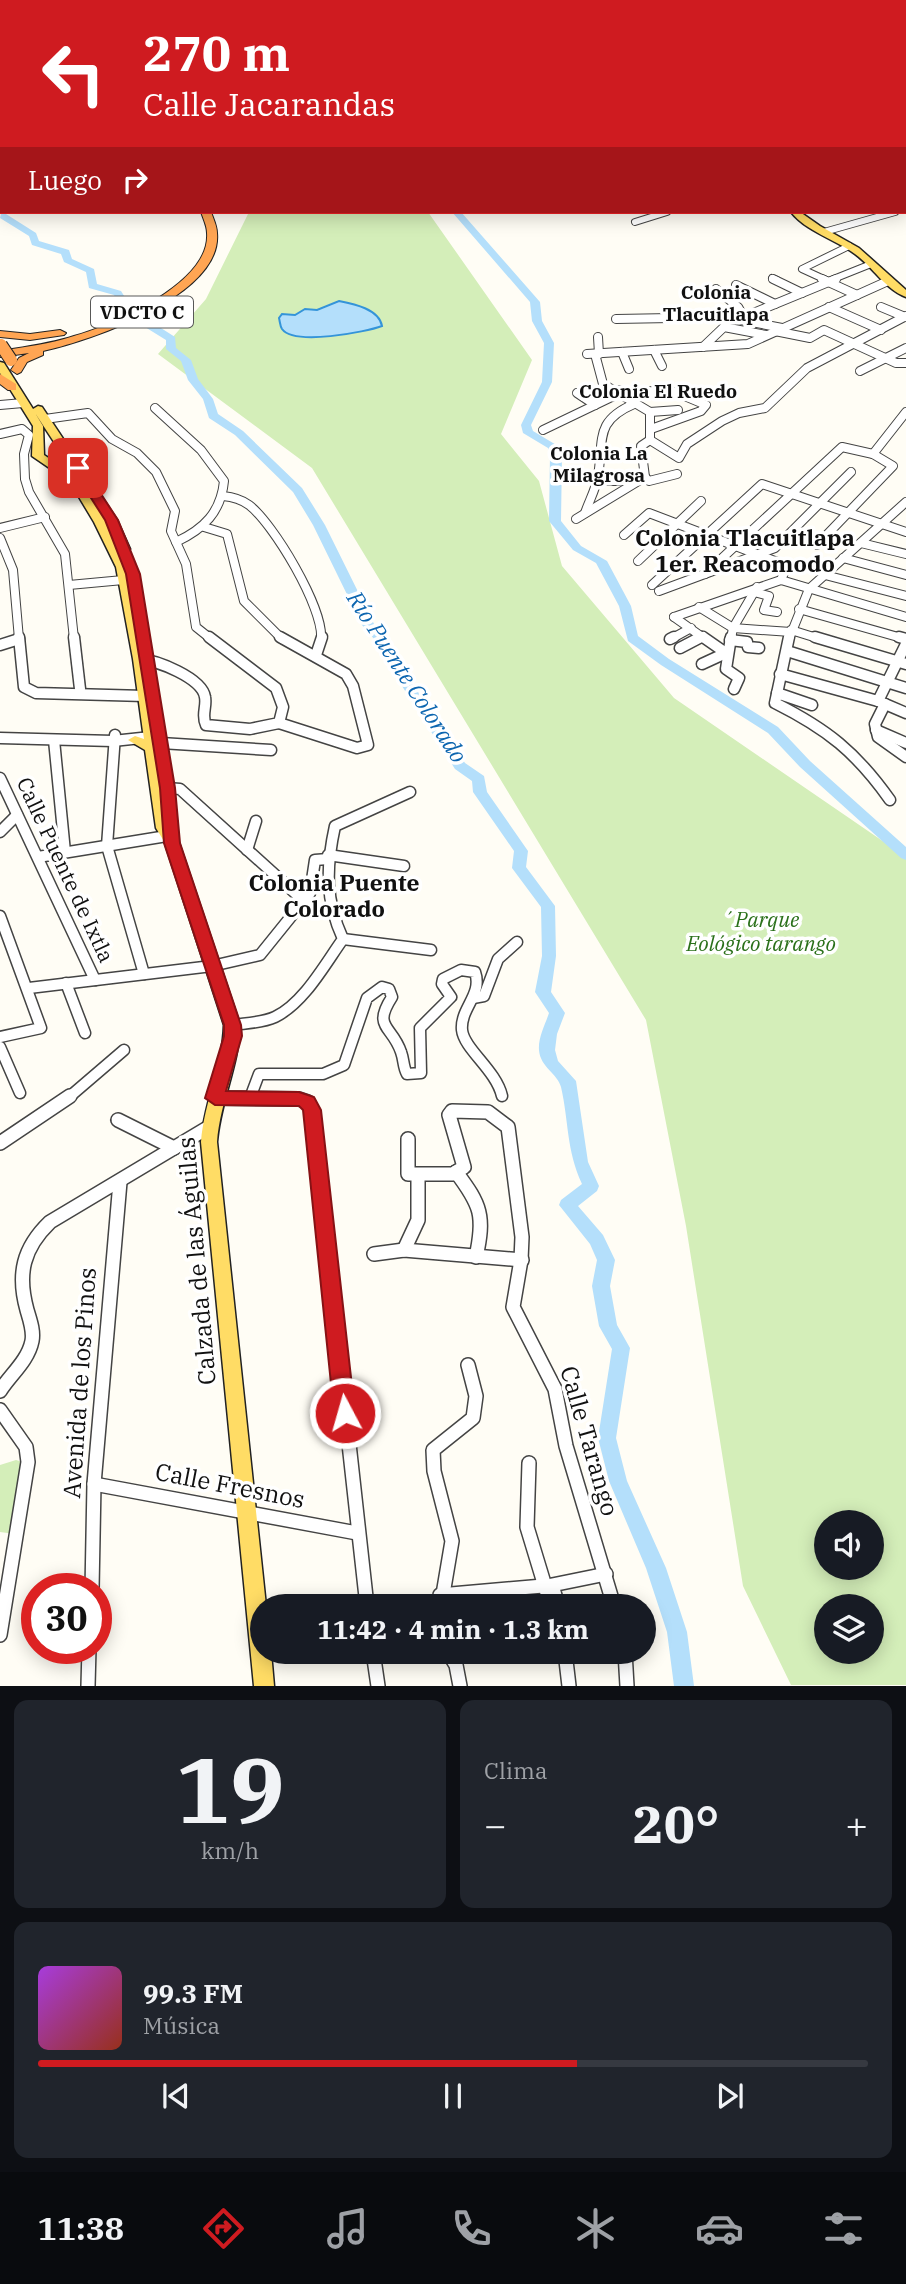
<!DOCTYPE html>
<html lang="es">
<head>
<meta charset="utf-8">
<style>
  :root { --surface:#171b24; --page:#20242c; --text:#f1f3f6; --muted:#9ea1a6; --line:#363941; --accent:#cf1b20 }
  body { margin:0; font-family:"IBM Plex Serif",serif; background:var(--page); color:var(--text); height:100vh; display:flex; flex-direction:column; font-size:26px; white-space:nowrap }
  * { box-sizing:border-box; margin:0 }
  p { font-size:23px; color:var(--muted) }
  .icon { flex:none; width:38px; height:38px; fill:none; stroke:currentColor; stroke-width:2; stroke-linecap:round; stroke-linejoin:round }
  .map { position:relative; height:1686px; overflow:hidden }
  .details { display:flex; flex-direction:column; gap:14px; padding:14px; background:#0d0f14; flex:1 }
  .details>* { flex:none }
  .guide { position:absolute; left:0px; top:0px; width:906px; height:214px; box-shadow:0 4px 18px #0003; background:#cf1b20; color:#fff; overflow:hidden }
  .fabs { position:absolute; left:814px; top:1510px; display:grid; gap:14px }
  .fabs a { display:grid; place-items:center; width:70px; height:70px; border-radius:50%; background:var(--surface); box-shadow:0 4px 18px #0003; font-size:35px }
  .speed { position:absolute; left:21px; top:1573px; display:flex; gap:14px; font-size:35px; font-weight:700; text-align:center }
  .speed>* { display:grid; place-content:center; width:91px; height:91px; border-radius:50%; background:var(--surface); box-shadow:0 4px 18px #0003; line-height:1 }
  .speed .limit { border:10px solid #d22; background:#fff; color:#111 }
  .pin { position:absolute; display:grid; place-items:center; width:60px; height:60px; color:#fff; margin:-30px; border-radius:14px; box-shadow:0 4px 10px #0006 }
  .me { position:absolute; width:77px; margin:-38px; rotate:354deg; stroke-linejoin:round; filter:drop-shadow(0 0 5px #0008) }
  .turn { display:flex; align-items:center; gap:24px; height:147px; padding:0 28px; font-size:32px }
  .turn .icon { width:91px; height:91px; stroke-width:2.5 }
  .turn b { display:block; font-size:49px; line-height:60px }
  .then { display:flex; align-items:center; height:66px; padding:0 28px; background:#0003; gap:14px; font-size:26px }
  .big { font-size:52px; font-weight:700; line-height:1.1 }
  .details .card { flex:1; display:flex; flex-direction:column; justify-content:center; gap:10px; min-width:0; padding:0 24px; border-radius:14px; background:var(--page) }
  .details .dial { align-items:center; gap:0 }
  .dial b { font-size:91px; line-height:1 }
  .song { display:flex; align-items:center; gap:21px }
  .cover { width:84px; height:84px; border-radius:10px; background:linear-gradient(135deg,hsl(280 70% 55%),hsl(10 70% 35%)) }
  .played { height:7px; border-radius:4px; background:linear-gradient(90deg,var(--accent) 65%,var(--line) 65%) }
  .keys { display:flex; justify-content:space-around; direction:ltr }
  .heat { display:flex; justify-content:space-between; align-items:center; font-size:38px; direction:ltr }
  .details .tiles { flex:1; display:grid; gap:14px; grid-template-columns:1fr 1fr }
  .card:last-child { grid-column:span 2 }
  .trip { position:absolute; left:250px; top:1594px; width:406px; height:70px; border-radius:35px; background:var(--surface); box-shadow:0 4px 18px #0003; font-weight:700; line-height:70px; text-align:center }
  .menu { display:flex; height:112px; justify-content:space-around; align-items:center; background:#090b0e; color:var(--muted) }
  .menu .icon { width:49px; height:49px }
  .menu .active { color:var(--accent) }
  .menu b { font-size:32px; color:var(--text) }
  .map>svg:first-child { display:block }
  .green { fill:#d4eeb9; fill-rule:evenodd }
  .water { fill:#b4dffb; stroke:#3494d9; stroke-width:2 }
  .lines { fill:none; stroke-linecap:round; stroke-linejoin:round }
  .river { fill:#b4dffb; fill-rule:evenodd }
  .minor-far3-casing { stroke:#444; stroke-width:8 }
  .minor-far2-casing { stroke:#444; stroke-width:10 }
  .minor-far1-casing { stroke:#444; stroke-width:13 }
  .minor-casing { stroke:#444; stroke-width:16 }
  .major-casing { stroke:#222; stroke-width:3 }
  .highway-casing { stroke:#222; stroke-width:2 }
  .minor-far3 { stroke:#fff; stroke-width:6 }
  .minor-far2 { stroke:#fff; stroke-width:8 }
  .minor-far1 { stroke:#fff; stroke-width:10 }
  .minor { stroke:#fff; stroke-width:13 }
  .major { fill:#ffdc65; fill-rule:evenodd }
  .highway { fill:#ffa553; fill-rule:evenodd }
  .highway-bridge-casing { stroke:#222; stroke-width:14; stroke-linecap:butt }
  .highway-bridge { stroke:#ffa553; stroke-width:12 }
  .route { fill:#cf1b20; stroke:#871215; stroke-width:2 }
  .labels { text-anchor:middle; stroke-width:7; stroke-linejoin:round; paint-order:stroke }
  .far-neighbourhood-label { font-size:19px; font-weight:bold; fill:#111; stroke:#fff }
  .shield { fill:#fff; stroke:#585858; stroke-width:2 }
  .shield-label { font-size:19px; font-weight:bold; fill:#111 }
  .street-label { font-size:21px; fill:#111; stroke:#fff }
  .park-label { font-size:21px; font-style:italic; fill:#2a701a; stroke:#fff }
  .neighbourhood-label { font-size:23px; font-weight:bold; fill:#111; stroke:#fff }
  .water-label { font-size:23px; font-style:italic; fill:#0d66b0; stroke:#fff }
  .near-street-label { font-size:24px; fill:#111; stroke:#fff }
</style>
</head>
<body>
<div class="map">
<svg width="906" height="1686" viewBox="0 0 906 1686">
  <rect width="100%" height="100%" fill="#fffdf5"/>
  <g class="green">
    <path d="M249,212H428L532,360L501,434L539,481L562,566L674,698L906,857V1685H791L743,1586L686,1226L646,1020L312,468L158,354L206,299ZM826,1522H872V1568H826ZM826,1606H872V1652H826Z"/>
    <polygon points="16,1460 26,1463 15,1534 0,1532 0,1465"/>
  </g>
  <path class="water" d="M339,301C354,304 379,309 382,326C366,332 294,346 282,329C280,326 280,322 279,318L282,314L295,315L305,309L317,310Z"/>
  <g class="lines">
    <g class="river">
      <polygon points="393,0 401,0 402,2 394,2"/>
      <polygon points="620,0 629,0 631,2 622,2"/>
      <polygon points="905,120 906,121 906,127 905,126"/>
      <polygon points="0,187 2,188 2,194 0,193"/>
      <path d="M2,209V212H6V214L36,233L39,241L69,250L72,259L94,269L97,284L121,291L126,299L122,304L123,312L139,314L175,337L176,348L191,360L198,379L213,399L218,414L243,431L302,488L325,525L374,624L399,653L414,686L465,763L484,776L487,792L528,851L526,867L555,906L556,956L551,992L565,1013L557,1034L555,1050L558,1061L576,1081L588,1162L599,1186L597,1191L578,1206L603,1235L615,1260L610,1286L617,1325L630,1348L616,1438L627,1481L666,1568L687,1632L694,1686H674L667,1632L646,1568L609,1481L598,1438L612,1349L599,1326L592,1286L597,1260L590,1244L559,1205L561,1200L582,1184C566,1149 569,1122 561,1087C558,1074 540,1067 539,1050C538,1038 545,1025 549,1013L535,992L542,956L541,907L512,868L514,851L473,792L472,781L455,769L402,686L387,654L362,625L313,525L293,492L235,435L209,418L203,399L188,380L181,361L166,349V340L132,319L114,316L112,304L116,299L114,295L89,288L86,272L64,262L61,254L32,245L29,236L0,218Z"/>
      <polygon points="452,212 461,212 540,302 542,321 554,343 552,382 531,425 533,431 558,446 562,455 561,521 581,546 607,561 631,606 638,636 669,659 778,727 810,761 906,847 906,860 901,858 800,767 768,733 661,665 628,641 619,606 596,563 573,550 549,521 550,455 548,448 523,433 521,425 542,382 544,343 532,321 530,302"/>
    </g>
    <g class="minor-far3-casing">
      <g id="minor-far3">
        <polyline points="99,2 124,0"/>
        <polyline points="150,2 155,0"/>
        <polyline points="540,2 553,0"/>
        <polyline points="635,222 667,212"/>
        <polyline points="824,232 895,212"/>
        <polyline points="772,278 777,280"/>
        <polyline points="826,280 802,269 849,246"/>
        <polyline points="831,280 871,264"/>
      </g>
    </g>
    <g class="minor-far2-casing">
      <g id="minor-far2">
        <polyline points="773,279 802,293"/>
        <polyline points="822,279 857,295"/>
        <polyline points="736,285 775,304"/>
        <polyline points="716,289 738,307 746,321"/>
        <polyline points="829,307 881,330"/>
        <polyline points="881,307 905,317"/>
        <polyline points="746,316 836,279"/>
        <polyline points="616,319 726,317 782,328"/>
        <polyline points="775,331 810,338 824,330 896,363 906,363"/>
        <polyline points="598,337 599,354"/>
        <polyline points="703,347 724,327 766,335"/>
        <polyline points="654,350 662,366"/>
        <polyline points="622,352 629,369"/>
        <polyline points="587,354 748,344 888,281"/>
        <polyline points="595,354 603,384 650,412 650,440 679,458 687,444 722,421 739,413 765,408 807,368 906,316"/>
        <polyline points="860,371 906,348"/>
        <polyline points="613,390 675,392 706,405 701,411 651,429"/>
        <polyline points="577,393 595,405"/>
        <polyline points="0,405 23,403"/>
        <path d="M155,408L201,450L224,481C221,512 204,529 176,542"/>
        <polyline points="650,412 678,410"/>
        <polyline points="45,419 88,413 112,439 137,453 156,472 175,511 171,531 186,564 196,627 211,639"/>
        <polyline points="543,430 618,394"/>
        <polyline points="0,434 22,429 29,435 24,454 25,479 29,492 65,554 74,639"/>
        <polyline points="873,454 906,412"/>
        <polyline points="645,477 641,446 650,440"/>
        <polyline points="645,477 649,481 677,474"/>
        <polyline points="597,481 635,481"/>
        <path d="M223,496C233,497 241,499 249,505C273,523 324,608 321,639"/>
        <path d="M585,513C589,501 596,489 598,476C604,440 594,421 634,404"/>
        <polyline points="576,519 645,477"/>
        <polyline points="204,527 227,534 244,601 282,639"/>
        <polyline points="0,528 45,517"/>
        <polyline points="624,535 649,513 780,563 784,573 781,580"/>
        <polyline points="0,538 13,570 19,639"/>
        <polyline points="861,543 906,554"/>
        <polyline points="843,558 906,575"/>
        <polyline points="638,561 701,501"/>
        <polyline points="705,574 842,447 873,454 893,466 817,545"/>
        <polyline points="825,575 906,596"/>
        <polyline points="781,580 906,617"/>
        <polyline points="69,585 134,579"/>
        <polyline points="652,585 762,484 906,532"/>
        <polyline points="659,591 775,548 851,472"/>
        <polyline points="754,592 769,596 764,610 777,612"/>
        <polyline points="699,607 733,628 791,632"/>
        <polyline points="799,609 905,639"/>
        <polyline points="674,617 781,580"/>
        <polyline points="674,617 705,639"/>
        <polyline points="791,630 820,639"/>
        <polyline points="671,639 691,628"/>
        <polyline points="698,639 703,636"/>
        <polyline points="731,639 733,628 757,587"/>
        <polyline points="789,639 809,589 906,502"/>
      </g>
    </g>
    <g class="minor-far1-casing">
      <g id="minor-far1">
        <polyline points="19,637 24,687 36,693 145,696"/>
        <polyline points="74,637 80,689"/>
        <polyline points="703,637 726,653"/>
        <polyline points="731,637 726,669 739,678 734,689"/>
        <path d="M789,637L775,703C827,729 856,752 890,800"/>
        <polyline points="815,637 906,664"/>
        <polyline points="899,637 906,639"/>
        <polyline points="670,639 674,637"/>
        <polyline points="730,640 747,642 748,647 759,648"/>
        <polyline points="0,645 19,639"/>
        <polyline points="680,648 701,637"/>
        <polyline points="787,651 906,688"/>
        <polyline points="316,655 322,637"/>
        <path d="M139,659C157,660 202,678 205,697C207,707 201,715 206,725L250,729L279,723L283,707L276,688L209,637"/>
        <polyline points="702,664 728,652"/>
        <polyline points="780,674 878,701 906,713"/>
        <polyline points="777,693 812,705"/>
        <polyline points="878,701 906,644"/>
        <polyline points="885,704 875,724 878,737 906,757"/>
        <polyline points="279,723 357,748 368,745 353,686 346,674 280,637"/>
        <polyline points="876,730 906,743"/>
        <polyline points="115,735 107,846 144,974"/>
        <polyline points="0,738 113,741 160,736"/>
        <polyline points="54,740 65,852"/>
        <polyline points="161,743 271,750"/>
        <polyline points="0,778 95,980"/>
        <polyline points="167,788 180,789 304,901"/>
        <polyline points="0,832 17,815"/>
        <polyline points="247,850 256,821"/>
        <polyline points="328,855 404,866"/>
        <polyline points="38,857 173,835"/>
        <polyline points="0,916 41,1028 0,1037"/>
        <polyline points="343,939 431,950"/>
        <polyline points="66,983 85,1033"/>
        <polyline points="29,988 212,966 260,955 310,893 315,860 328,859"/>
        <polyline points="473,998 484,996 498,959 517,942"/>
        <path d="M232,1025C246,1023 262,1023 275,1017C304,1003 325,964 343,939C325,900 326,867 335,826L410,792"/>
        <polyline points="0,1047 20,1093"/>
        <polyline points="68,1098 124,1050"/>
        <path d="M250,1098L259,1074H323L344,1065L367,998L382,987L389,989L392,997C372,1028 392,1025 401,1052C404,1060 403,1067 407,1074L421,1073L420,1028L451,997L442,984L443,979L461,970L475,972C483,995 460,1008 462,1030C464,1049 496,1070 502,1096"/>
      </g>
    </g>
    <g class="minor-casing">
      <g id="minor">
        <polyline points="215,1098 299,1099 308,1102 312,1110 367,1606"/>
        <polyline points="118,1120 174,1148"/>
        <polyline points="408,1139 408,1174 453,1174 464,1167 449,1115 452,1111 488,1112 508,1127 522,1237 521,1260 513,1307 555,1389 566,1446 614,1606"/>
        <polyline points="0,1143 70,1096"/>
        <path d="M456,1172C481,1205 485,1216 476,1257"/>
        <polyline points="404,1250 418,1220 418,1175"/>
        <polyline points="374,1254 404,1250 522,1260"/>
        <path d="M0,1391C10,1375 28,1361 32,1341C34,1331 30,1320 27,1310C17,1274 23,1248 50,1222L209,1127"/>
        <polyline points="0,1410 26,1447 28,1462 0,1635"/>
        <polyline points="529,1463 527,1527 551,1606"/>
        <polyline points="94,1484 357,1533"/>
        <polyline points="92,1589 94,1484 120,1182"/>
        <polyline points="440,1595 543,1586"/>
        <polyline points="441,1606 452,1541 434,1471 433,1450 473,1418 476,1396 468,1365"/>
        <polyline points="558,1606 552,1585 606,1574"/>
        <polyline points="373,1652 378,1686"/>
        <polyline points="448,1652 456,1665 460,1686"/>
        <polyline points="565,1652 569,1686"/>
        <polyline points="625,1652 627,1686"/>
        <polyline points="88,1686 89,1648"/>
      </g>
    </g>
    <g class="major-casing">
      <g id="major">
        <polygon points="220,0 230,0 232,2 222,2"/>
        <polygon points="267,0 275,0 267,2"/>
        <polygon points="478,0 486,0 488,2 479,2"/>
        <path d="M791,212H800L820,226L859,248L906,290V297C885,289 873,267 855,254C835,239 807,232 791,212Z"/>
        <path d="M0,362L4,363L33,409L38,406L42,407L117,520L130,549L128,551L120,552L128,567L145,659L170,828L179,843L240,1025C239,1065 220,1102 217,1142L266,1606H262V1652H271L274,1686H254L201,1142C204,1102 223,1065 224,1025L165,843L156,828L145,750L128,740L135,736L144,739L133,659L116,567L94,522L70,482L32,456L33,426L0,373ZM35,413L77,477L44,455L43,426Z"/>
      </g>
    </g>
    <g class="highway-casing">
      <g id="highway">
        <polygon points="211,0 219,0 210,2"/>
        <polygon points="237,0 246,0 236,2"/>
        <polygon points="252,0 262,0 251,2"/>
        <path d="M201,212H211C213,218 217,226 217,233C223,295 90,341 43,351V355L27,362L21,372L17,374L11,370L19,358L29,353L0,357V351C25,347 50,344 74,336C113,325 211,283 207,233C207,226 203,218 201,212Z"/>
        <polygon points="60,330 66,333 64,335 30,340 0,337 0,331 30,334"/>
        <polygon points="0,374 16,384 16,390 8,390 0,384"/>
      </g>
    </g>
    <use href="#minor-far3" class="minor-far3"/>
    <use href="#minor-far2" class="minor-far2"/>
    <use href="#minor-far1" class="minor-far1"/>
    <use href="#minor" class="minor"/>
    <use href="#major" class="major"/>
    <use href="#highway" class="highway"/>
    <g class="highway-bridge-casing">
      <polyline id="highway-bridge" points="1,345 11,360"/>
    </g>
    <use href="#highway-bridge" class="highway-bridge"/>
  </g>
  <polygon class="route" points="73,465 82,465 118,520 140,574 175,788 180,843 241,1025 242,1036 226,1091 299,1092 314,1097 321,1110 355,1413 352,1420 345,1422 338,1420 334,1413 303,1110 299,1106 215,1105 205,1098 224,1036 224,1025 164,843 160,788 126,574 105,520 72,468"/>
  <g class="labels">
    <g class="far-neighbourhood-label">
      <text x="716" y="299">Colonia<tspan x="716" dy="22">Tlacuitlapa</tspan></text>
      <text x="658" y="398">Colonia El Ruedo</text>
      <text x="599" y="460">Colonia La<tspan x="599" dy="22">Milagrosa</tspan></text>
    </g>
    <rect class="shield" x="91" y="296.5" width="102" height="31" rx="5"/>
    <g class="shield-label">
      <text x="142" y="319">VDCTO C</text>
    </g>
    <g class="street-label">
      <text transform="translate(65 870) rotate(65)" y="7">Calle Puente de Ixtla</text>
    </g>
    <g class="park-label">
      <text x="761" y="927">´Parque<tspan x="761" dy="24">Eológico tarango</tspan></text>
    </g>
    <g class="neighbourhood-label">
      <text x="745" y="546">Colonia Tlacuitlapa<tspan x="745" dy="26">1er. Reacomodo</tspan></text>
      <text x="334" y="891">Colonia Puente<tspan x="334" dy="26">Colorado</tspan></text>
    </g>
    <g class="water-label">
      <text transform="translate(407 677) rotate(57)" y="8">Río Puente Colorado</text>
    </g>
    <g class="near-street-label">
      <text transform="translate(197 1261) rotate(-95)" y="8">Calzada de las Águilas</text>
      <text transform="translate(80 1383) rotate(-86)" y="8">Avenida de los Pinos</text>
      <text transform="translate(589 1441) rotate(74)" y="8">Calle Tarango</text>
      <text transform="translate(230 1486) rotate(11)" y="8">Calle Fresnos</text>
    </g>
  </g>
</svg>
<div class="fabs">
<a><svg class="icon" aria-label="sound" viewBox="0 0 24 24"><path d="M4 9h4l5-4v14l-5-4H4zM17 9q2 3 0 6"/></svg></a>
<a><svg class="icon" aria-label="layers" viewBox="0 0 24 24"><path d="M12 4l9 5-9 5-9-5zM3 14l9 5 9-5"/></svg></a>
</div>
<div class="speed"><div class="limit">30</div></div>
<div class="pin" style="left:78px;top:468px;background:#d93025"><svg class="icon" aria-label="arrive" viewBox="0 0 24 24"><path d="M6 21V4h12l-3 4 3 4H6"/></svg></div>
<svg class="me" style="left:345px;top:1413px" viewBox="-20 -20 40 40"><circle r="17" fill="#cf1b20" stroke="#fff" stroke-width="3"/><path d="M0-11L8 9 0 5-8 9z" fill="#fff"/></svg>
<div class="trip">11:42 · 4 min · 1.3 km</div>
<div class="guide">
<div class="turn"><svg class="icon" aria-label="left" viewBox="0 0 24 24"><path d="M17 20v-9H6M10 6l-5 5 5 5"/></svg><div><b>270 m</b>Calle Jacarandas</div></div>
<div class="then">Luego<svg class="icon" aria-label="right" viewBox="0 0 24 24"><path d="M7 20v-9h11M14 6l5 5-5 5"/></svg></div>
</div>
</div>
<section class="details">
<div class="tiles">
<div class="card dial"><b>19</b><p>km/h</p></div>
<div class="card"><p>Clima</p>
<div class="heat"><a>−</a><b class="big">20°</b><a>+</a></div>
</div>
<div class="card">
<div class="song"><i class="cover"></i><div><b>99.3 FM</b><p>Música</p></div></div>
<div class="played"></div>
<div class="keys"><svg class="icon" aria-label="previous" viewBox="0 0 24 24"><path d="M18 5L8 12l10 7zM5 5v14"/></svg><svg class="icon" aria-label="pause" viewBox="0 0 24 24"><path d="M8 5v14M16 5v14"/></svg><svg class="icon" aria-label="next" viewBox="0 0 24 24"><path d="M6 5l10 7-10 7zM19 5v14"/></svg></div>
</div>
</div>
</section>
<nav class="menu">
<b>11:38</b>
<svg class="icon active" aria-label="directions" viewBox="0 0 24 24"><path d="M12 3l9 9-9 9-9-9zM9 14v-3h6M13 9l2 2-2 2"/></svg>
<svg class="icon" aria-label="music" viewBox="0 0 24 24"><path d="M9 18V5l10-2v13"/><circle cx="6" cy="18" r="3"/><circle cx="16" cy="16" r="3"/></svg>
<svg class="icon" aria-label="phone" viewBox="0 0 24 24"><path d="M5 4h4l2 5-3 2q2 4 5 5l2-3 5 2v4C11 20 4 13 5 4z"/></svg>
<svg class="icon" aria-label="climate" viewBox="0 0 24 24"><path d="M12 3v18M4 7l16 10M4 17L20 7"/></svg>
<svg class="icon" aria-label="car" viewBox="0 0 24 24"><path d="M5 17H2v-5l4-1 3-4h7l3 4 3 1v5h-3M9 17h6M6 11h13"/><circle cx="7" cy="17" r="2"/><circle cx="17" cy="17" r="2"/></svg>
<svg class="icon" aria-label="filters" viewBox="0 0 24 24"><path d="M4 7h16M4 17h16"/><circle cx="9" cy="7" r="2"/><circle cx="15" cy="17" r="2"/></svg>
</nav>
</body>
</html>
